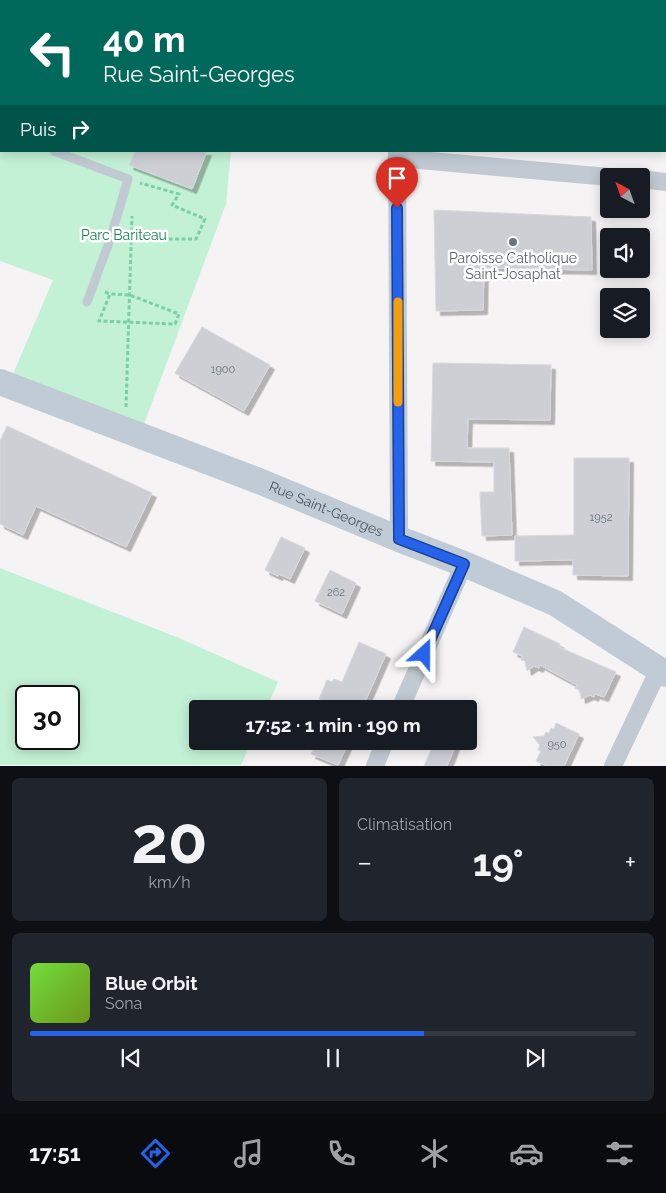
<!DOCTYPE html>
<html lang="fr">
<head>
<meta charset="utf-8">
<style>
  :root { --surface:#171b24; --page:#20242c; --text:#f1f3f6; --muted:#9ea1a6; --line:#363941; --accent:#2563eb }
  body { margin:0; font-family:Raleway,sans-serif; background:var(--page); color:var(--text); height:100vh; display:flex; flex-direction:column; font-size:19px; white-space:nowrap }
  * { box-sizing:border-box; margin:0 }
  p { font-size:16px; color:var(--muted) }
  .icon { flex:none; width:28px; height:28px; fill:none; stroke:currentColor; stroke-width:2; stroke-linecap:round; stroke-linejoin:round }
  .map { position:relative; height:766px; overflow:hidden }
  .details { display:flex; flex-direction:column; gap:12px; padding:12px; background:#0d0f14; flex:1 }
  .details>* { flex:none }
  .guide { position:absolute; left:0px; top:0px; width:666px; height:152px; box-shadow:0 2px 12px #0003; background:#00695c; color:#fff; overflow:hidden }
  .needle { width:32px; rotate:319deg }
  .fabs { position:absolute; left:600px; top:168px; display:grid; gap:10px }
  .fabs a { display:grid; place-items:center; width:50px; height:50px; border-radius:5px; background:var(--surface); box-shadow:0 2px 12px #0003; font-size:25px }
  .speed { position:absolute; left:15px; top:685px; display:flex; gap:10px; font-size:25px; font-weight:700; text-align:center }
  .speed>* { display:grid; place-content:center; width:65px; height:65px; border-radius:50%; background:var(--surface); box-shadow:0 2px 12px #0003; line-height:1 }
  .speed .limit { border:2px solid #111; border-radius:8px; background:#fff; color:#111 }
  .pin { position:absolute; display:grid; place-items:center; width:42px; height:42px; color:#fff; margin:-51px -21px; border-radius:50% 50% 50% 0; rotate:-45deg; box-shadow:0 0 5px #0007 }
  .pin .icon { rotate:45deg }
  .me { position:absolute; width:55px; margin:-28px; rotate:24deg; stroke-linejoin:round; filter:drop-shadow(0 0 4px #0008) }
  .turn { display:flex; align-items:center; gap:18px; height:105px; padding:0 20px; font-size:22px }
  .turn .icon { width:65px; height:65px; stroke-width:2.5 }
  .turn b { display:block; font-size:35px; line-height:42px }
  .then { display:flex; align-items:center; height:48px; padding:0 20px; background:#0003; gap:10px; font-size:19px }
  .big { font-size:38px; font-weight:700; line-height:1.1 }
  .details .card { flex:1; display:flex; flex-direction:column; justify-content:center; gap:8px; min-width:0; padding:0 18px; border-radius:8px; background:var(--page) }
  .details .dial { align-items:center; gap:0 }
  .dial b { font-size:65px; line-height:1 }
  .song { display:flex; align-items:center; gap:15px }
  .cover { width:60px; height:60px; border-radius:8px; background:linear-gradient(135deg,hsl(100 70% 55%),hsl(80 70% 35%)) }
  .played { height:5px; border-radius:2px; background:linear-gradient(90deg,var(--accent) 65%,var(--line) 65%) }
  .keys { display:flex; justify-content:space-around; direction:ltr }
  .heat { display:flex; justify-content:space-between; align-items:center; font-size:28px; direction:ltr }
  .details .tiles { flex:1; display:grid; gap:12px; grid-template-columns:1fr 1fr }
  .card:last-child { grid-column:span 2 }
  .trip { position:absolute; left:189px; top:700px; width:288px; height:50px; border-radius:5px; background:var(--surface); box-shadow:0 2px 12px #0003; font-weight:700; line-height:50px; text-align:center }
  .menu { display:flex; height:80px; justify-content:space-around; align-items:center; background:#090b0e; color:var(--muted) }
  .menu .icon { width:35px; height:35px }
  .menu .on { color:var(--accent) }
  .menu b { font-size:22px; color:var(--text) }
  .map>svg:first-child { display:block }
  .green { fill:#c3f1d5; fill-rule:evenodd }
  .building { fill:#cdcfd5; stroke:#d7d9de; filter:url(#shadow) }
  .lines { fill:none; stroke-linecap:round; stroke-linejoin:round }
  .path { stroke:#7ad0a6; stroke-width:3; stroke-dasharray:4 2.5; stroke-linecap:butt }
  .lane { stroke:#c1cad2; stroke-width:9 }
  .street { stroke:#c1cad2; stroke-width:18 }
  .secondary { stroke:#c1cbd6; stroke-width:26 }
  .route-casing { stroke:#184099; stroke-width:12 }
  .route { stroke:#2563eb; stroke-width:9 }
  .slow { stroke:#f59e0b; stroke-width:9 }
  .worship-dot { fill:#6b7280; stroke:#fff; stroke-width:2 }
  .labels { text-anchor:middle; stroke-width:5; stroke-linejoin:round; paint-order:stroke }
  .number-label { font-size:11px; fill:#6b747e }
  .park-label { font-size:14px; fill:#17864f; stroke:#fff }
  .worship-label { font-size:14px; fill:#5b616d; stroke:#fff }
  .street-label { font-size:14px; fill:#4a5661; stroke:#fff }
</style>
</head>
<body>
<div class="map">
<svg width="666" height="766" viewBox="0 0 666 766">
  <defs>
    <filter id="shadow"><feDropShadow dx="4.5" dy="4.5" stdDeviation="0" flood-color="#0004"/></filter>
  </defs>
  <rect width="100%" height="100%" fill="#f5f3f3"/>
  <g class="green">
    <polygon points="0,39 1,151 231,151 226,204 141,432 11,379 53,280 0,261"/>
    <path d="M0,568L179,638L278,682L266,709H198V741H252L241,765H0ZM26,696H69V739H26Z"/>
  </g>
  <g class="building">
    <polygon points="135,151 207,151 192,189 129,165"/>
    <polygon points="434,210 591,217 592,270 484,268 483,310 436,311"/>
    <polygon points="202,327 270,365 244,411 175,373"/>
    <polygon points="433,363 551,365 550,420 468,419 467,448 509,448 512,535 482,536 480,492 494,492 494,462 431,461"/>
    <polygon points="7,426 152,493 126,547 36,506 23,535 0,524 0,441"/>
    <polygon points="574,458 629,458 628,576 573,575 573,560 515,561 515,536 574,535"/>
    <polygon points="281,537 305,548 290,579 279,574 278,576 265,570"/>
    <polygon points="330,570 356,583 342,614 315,601"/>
    <polygon points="524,627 560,644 559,647 616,672 604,697 595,694 594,697 590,695 581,699 580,691 575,688 577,685 540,665 539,668 534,666 527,671 525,661 521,660 522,656 513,652"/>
    <polygon points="359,642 386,654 362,709 337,709 323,702 324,701 319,699 327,680 332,682 334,679 342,682"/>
    <polygon points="556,723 579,734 564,766 547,766 536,761 541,751 538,750 540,745 533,737 544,736 546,732 549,733 551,728 554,729"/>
    <polygon points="317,741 349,741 338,765 311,754"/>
    <polygon points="435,741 457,741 447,766 424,766"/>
  </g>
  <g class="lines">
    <g class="path">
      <polyline points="0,133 1,133"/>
      <polyline points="123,239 196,239 205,219 172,205 179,194 140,183"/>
      <polyline points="105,292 110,294 99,321 175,324 179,314 130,295 110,294"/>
      <polyline points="126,407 132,216"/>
    </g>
    <g class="lane">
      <polyline points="537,1 538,0"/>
      <polyline points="0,40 1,40"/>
      <polyline points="54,151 128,179 110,240 87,302"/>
    </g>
    <g class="street">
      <polyline points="405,1 406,0"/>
      <polyline points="397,151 399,539"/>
      <polyline points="397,158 609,177"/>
      <polyline points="641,179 666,182"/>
      <polyline points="400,709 464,564"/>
      <polyline points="375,766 385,741"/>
      <polyline points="613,766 659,669"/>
    </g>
    <path class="secondary" id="s1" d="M0,382L259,481L399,539L464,564L555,603L666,674"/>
  </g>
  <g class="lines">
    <g class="route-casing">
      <polyline id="route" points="397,208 399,539 464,564 424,654"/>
    </g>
    <use href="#route" class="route"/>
    <polyline class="slow" points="398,302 398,402"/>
  </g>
  <circle class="worship-dot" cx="513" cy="242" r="5"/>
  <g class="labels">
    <g class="number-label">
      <text x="223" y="373">1900</text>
      <text x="601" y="521">1952</text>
      <text x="336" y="596">262</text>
      <text x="557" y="748">950</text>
    </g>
    <g class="park-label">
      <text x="124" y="240">Parc Bariteau</text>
    </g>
    <g class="worship-label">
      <text x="513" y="263">Paroisse Catholique<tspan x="513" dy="16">Saint-Josaphat</tspan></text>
    </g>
    <g class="street-label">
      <text dy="5" stroke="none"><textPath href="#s1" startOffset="350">Rue Saint-Georges</textPath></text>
    </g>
  </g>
</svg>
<div class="fabs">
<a><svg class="needle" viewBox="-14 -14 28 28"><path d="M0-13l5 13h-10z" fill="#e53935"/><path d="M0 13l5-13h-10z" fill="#9ea1a6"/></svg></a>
<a><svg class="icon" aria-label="sound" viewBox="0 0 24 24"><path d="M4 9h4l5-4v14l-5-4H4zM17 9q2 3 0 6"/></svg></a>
<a><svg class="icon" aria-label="layers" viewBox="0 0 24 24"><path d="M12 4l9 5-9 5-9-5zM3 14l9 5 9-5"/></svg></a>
</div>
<div class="speed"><div class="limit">30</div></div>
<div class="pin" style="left:397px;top:208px;background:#d93025"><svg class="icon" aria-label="arrive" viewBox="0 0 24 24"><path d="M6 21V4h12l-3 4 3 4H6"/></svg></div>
<svg class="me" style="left:424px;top:654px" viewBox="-20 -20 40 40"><path d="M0-17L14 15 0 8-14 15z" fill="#2563eb" stroke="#fff" stroke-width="4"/></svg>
<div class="trip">17:52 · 1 min · 190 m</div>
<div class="guide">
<div class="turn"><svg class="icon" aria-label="left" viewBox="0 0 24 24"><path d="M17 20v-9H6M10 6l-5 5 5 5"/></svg><div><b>40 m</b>Rue Saint-Georges</div></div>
<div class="then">Puis<svg class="icon" aria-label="right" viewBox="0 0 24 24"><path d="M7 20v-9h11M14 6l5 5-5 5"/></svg></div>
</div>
</div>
<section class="details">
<div class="tiles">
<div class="card dial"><b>20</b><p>km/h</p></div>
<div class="card"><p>Climatisation</p>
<div class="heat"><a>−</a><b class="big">19°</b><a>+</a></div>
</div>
<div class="card">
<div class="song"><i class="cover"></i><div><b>Blue Orbit</b><p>Sona</p></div></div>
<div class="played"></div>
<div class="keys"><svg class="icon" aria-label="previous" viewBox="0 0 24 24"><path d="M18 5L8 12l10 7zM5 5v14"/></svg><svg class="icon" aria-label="pause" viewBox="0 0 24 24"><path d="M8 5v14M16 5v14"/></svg><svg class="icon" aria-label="next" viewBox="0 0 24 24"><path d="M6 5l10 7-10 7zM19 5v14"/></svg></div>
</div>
</div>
</section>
<nav class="menu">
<b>17:51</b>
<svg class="icon on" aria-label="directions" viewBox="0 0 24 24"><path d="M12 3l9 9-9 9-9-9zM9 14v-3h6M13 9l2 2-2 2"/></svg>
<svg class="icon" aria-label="music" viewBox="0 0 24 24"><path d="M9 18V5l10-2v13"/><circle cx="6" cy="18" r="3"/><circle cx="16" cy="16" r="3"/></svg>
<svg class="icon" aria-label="phone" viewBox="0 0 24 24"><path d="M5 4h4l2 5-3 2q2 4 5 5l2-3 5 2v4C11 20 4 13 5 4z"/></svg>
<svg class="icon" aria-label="climate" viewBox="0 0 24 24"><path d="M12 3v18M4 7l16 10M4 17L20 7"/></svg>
<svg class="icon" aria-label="car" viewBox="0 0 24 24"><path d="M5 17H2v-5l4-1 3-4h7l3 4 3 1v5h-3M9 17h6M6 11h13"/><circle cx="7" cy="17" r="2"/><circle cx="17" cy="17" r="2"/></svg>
<svg class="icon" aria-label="filters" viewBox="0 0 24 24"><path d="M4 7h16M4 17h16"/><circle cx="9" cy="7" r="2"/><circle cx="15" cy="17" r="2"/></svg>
</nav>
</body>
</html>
